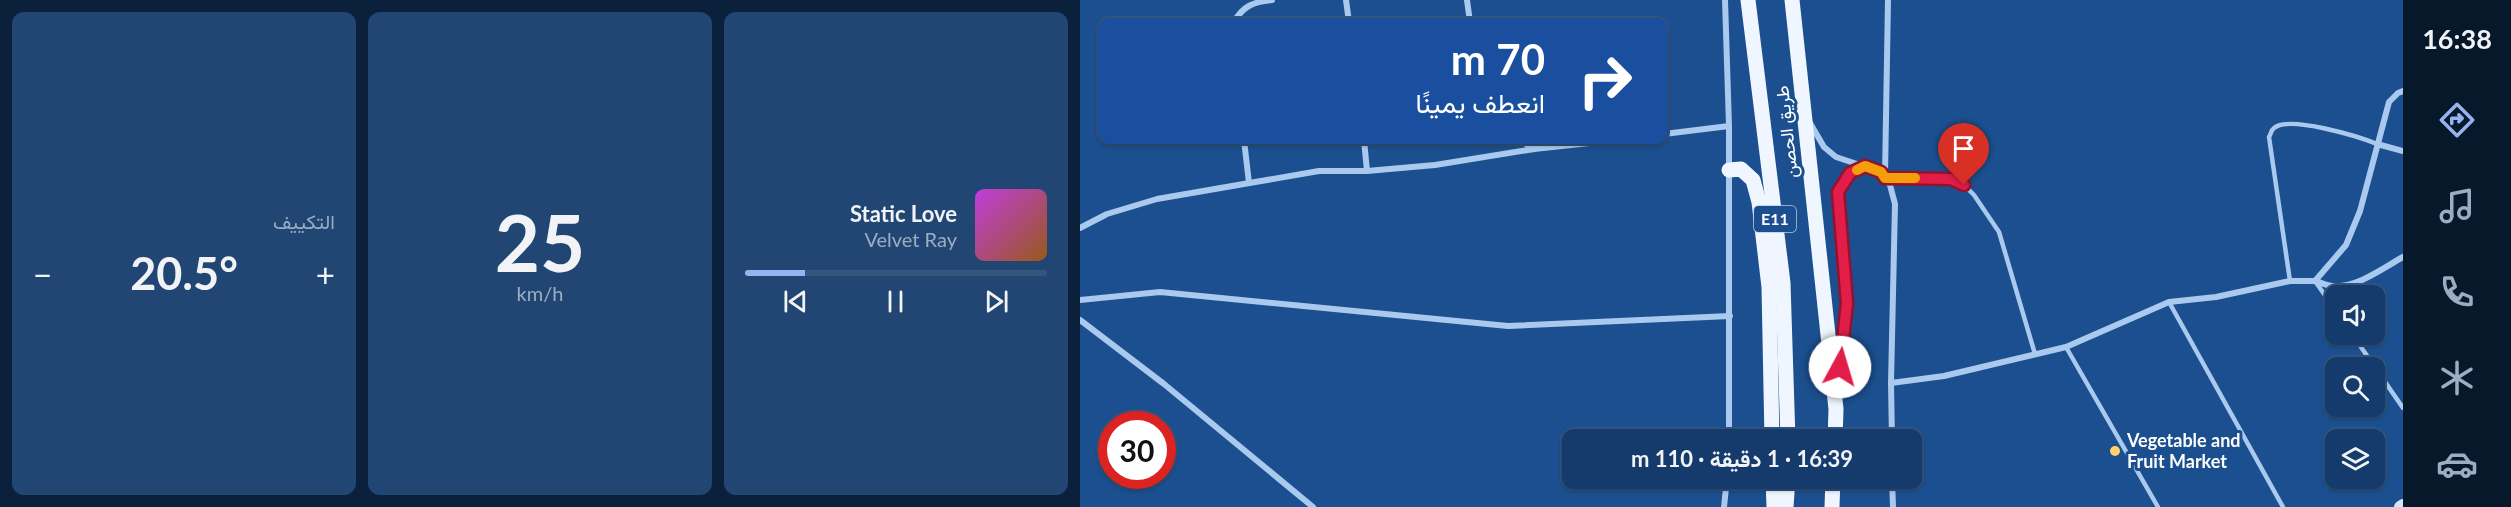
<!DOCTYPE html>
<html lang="ar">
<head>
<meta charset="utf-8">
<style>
  :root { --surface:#143b6b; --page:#214673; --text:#f1f3f6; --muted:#9dadc1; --line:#33557e; --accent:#95b2f1 }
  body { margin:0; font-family:Lato,Vazirmatn,sans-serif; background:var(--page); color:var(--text); direction:rtl; height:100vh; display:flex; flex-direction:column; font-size:22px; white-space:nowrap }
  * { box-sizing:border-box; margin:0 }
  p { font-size:20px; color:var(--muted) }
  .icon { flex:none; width:33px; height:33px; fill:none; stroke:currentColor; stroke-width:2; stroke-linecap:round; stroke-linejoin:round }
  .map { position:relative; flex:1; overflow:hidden; direction:ltr }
  .side { display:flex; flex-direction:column; gap:12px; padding:12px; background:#0b203b; width:1080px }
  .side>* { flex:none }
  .top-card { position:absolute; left:18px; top:18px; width:570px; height:126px; border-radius:12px; box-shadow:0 2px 4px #0004,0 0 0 2px var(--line); direction:rtl; background:#1a4fa0; color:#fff; overflow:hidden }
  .tools { position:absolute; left:1245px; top:285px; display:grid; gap:12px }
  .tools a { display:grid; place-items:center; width:60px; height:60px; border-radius:12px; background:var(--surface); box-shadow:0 2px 4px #0004,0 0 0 2px var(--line); font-size:30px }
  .speed { position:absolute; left:18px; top:411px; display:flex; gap:12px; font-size:30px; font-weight:700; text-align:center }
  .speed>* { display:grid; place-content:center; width:78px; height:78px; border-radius:50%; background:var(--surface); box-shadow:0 2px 4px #0004,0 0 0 2px var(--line); line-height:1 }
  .speed .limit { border:9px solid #d22; background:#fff; color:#111 }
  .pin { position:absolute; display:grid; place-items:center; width:51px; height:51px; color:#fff; margin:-62px -26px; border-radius:50% 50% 50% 0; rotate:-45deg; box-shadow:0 0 6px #0007 }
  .pin .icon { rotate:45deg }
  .me { position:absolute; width:66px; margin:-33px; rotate:6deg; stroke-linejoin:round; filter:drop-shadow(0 0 4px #0008) }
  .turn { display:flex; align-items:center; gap:21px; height:126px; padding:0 24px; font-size:27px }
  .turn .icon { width:78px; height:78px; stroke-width:2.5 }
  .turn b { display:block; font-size:42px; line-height:51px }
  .big { font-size:45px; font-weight:700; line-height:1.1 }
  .side .widget { flex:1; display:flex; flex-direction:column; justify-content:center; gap:9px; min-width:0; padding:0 21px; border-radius:12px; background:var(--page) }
  .side .dial { align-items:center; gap:0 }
  .dial b { font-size:78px; line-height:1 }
  .song { display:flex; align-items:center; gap:18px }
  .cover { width:72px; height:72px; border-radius:9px; background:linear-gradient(135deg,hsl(290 70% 55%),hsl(30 70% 35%)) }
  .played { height:6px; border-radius:3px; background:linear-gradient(90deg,var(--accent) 20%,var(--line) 20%) }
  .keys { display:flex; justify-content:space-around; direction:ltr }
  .heat { display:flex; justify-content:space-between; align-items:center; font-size:33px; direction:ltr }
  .side .tiles { flex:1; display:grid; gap:12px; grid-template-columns:repeat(3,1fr) }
  .trip { position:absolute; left:482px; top:429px; width:360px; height:60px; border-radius:12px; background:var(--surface); box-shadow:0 2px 4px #0004,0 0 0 2px var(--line); font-weight:700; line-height:60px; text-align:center; direction:rtl }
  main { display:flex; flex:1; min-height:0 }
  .tab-bar { display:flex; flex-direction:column; width:108px; justify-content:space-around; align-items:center; background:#08182b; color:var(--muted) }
  .tab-bar .icon { width:42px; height:42px }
  .tab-bar .active { color:var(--accent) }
  .tab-bar b { font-size:27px; color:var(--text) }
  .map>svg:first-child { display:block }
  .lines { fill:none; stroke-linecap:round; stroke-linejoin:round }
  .service { stroke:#a9c9ee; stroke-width:4.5 }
  .minor { stroke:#a9c9ee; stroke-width:6 }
  .secondary { stroke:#d6e6fa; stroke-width:12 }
  .primary { stroke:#f0f6ff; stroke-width:15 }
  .route-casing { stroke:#92132f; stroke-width:15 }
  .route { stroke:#e11d48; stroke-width:10 }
  .slow { stroke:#f59e0b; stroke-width:10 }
  .poi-dot { fill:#ffd166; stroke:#1b4f8f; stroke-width:2 }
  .labels { text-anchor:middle; stroke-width:6; stroke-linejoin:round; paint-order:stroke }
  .shield { fill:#1b4f8f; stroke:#bbcadd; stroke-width:1.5 }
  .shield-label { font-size:16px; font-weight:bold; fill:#fff }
  .street-label { font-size:18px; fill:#fff; stroke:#1b4f8f }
  .poi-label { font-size:18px; font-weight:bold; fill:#fff; stroke:#1b4f8f; text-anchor:start }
</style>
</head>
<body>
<main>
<nav class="tab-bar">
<b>16:38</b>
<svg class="icon active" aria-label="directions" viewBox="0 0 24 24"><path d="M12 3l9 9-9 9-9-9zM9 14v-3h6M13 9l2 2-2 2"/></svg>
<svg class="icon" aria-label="music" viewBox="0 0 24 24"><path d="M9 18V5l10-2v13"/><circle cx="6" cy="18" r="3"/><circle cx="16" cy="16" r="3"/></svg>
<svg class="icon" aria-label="phone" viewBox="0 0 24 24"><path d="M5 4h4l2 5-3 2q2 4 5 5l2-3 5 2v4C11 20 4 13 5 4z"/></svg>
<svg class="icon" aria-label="climate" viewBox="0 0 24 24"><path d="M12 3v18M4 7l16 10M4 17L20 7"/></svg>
<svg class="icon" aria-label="car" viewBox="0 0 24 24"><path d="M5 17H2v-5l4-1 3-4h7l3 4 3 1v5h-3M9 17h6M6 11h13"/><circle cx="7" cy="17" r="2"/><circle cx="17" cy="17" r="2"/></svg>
</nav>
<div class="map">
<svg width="1323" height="507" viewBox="0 0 1323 507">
  <rect width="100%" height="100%" fill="#1b4f8f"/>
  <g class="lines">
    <g class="service">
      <polyline points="805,178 871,179 884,185 894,195 919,232 955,354"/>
      <path d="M1210,281L1189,137C1191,134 1191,130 1194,128C1209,115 1280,137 1297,144"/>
      <polyline points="1235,281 1256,311"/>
      <polyline points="1089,302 1203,507"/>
      <polyline points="1272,334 1323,408"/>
      <polyline points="986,347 1078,507"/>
    </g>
    <g class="minor">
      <polyline points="266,0 269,22"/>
      <polyline points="387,0 390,22"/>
      <polyline points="645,0 649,126 649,440"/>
      <path d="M154,22C163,6 173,2 192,0"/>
      <polyline points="730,123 744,147 756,157 801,172 810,185 815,204 811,383 812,440"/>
      <polyline points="584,134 649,126"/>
      <polyline points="164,140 169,183"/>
      <polyline points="284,140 287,171"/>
      <polyline points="440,140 454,149"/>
      <polyline points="1297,144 1323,151"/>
      <polyline points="805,176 808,0"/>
      <polyline points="0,228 27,214 77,199 239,171 287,171 355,165 454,149 537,140"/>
      <path d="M1235,281C1240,282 1247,286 1253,286C1277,288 1303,268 1323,257"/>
      <polyline points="0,300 80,292 428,326 650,316"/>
      <polyline points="0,320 84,384 233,507"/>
      <polyline points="759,382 767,303 758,192 770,173 785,166"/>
      <polyline points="811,383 864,376 986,347 1089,302 1136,297 1210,281 1235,281 1266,245 1280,211 1309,102 1318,93 1323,91"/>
      <polyline points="812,478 813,507"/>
      <polyline points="644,507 647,478"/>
    </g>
    <polyline class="secondary" points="1320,507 1323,505"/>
    <g class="primary">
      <polyline points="668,0 703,283 708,440"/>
      <polyline points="712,0 756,409 755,440"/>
      <polyline points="649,170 661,169 673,180 679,202 689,287 692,440"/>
      <polyline points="693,478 694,507"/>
      <polyline points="706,507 708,478"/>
      <polyline points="752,507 753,478"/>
    </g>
  </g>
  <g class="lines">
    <g class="route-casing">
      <polyline id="route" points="760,367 767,303 758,192 770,173 785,166 801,172 805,178 871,179 884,185"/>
    </g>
    <use href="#route" class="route"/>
    <polyline class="slow" points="777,170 785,166 801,172 805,178 835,178"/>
  </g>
  <circle class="poi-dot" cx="1035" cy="451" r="6"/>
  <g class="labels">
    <rect class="shield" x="674" y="206" width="42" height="26" rx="4.5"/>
    <g class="shield-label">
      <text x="695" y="225">E11</text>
    </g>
    <g class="street-label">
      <text transform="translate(707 132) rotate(-96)" y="6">طريق الحصن</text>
    </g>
    <g class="poi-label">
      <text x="1047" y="447">Vegetable and<tspan x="1047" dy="21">Fruit Market</tspan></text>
    </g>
  </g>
</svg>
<div class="tools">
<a><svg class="icon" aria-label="sound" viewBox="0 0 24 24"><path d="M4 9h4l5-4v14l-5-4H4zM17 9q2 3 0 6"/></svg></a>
<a><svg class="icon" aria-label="search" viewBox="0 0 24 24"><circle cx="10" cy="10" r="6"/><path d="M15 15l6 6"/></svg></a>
<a><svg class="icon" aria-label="layers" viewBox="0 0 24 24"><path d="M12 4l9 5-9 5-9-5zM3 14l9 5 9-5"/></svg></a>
</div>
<div class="speed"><div class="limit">30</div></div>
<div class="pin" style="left:884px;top:185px;background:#d93025"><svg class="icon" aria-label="arrive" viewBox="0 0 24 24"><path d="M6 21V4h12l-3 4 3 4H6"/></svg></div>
<svg class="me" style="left:760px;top:367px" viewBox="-20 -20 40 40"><circle r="19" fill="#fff"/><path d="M0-13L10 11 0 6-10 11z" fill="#e11d48"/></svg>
<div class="trip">16:39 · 1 دقيقة · 110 m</div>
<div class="top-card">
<div class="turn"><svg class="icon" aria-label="right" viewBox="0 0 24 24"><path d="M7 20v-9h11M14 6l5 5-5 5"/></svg><div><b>70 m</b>انعطف يمينًا</div></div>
</div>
</div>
<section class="side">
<div class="tiles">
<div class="widget">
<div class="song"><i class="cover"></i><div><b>Static Love</b><p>Velvet Ray</p></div></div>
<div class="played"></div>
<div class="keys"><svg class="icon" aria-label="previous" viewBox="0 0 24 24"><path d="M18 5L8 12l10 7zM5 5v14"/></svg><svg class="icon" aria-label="pause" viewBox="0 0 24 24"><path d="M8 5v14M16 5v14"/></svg><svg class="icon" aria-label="next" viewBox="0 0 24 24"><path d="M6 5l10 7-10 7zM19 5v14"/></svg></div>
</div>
<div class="widget dial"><b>25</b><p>km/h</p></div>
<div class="widget"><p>التكييف</p>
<div class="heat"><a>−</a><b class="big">20.5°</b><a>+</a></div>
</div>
</div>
</section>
</main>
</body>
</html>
